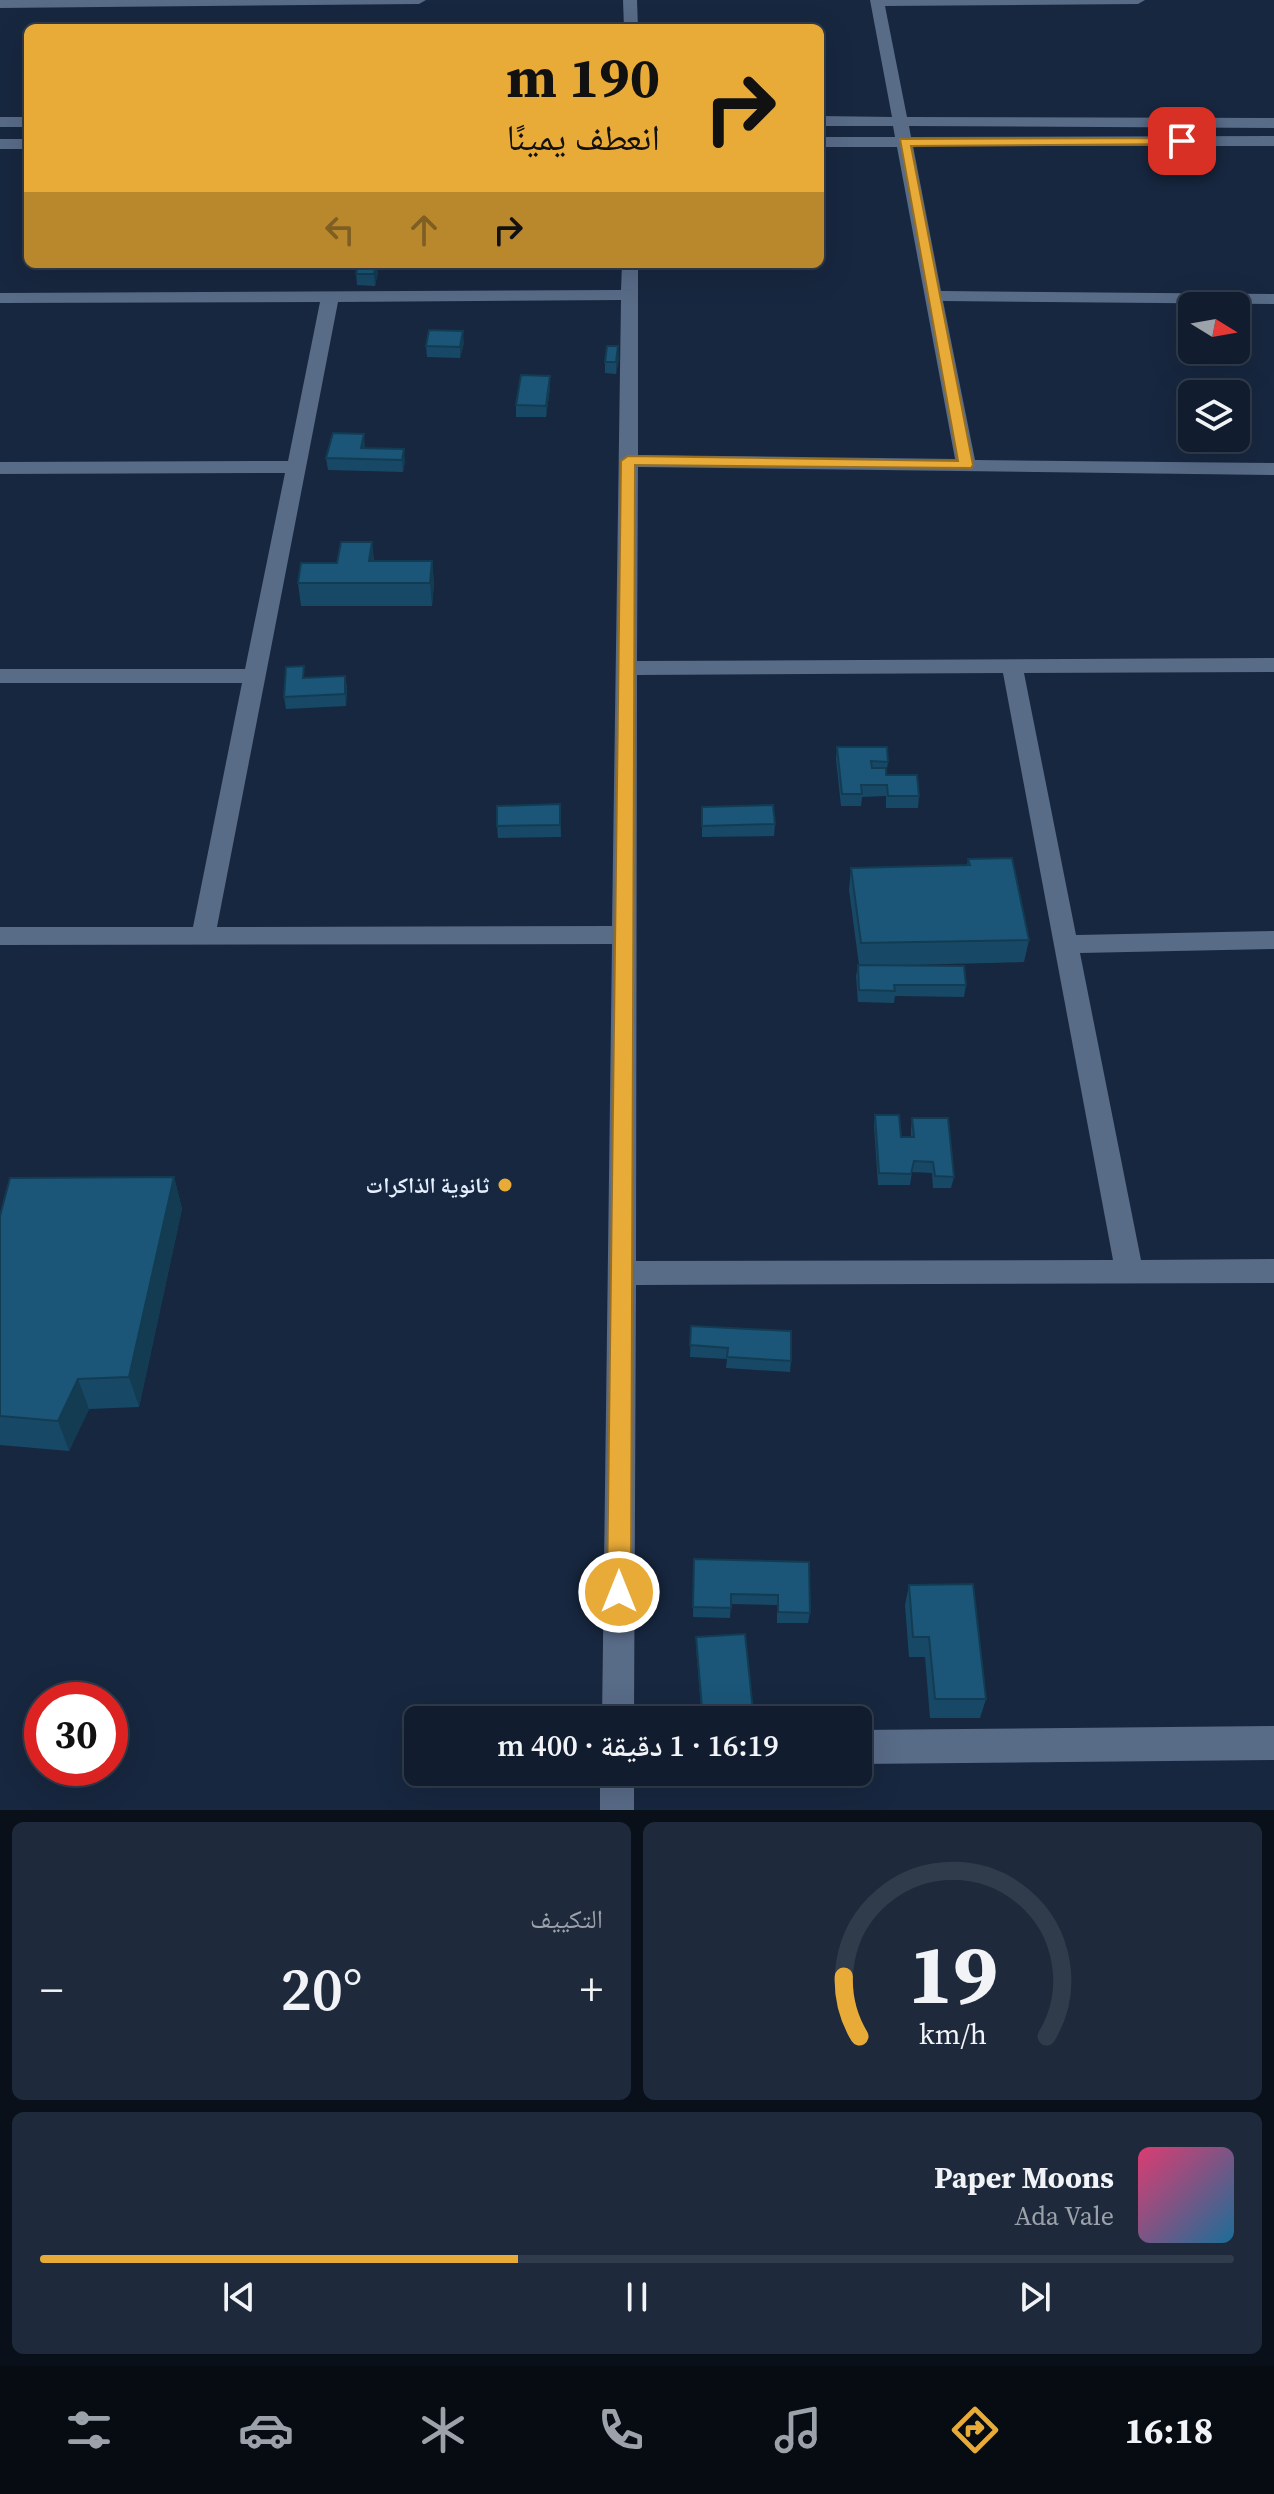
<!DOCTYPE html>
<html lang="ar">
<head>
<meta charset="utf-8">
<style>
  :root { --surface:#111d2f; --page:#1e2a3b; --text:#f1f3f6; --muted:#9ca2aa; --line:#303b4b; --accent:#e9ab38 }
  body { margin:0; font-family:"Source Serif 4","Noto Naskh Arabic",serif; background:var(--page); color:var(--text); direction:rtl; height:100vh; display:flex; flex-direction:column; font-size:30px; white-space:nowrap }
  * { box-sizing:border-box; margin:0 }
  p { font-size:26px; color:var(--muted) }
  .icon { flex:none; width:44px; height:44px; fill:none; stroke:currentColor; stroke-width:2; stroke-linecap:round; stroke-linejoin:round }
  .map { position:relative; height:1810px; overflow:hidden; direction:ltr }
  .drawer { display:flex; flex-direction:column; gap:12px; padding:12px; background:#09101a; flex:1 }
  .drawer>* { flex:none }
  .hud { position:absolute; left:24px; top:24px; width:800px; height:244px; border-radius:12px; box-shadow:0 8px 32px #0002,0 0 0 2px var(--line); direction:rtl; background:#e9ab38; color:#111; overflow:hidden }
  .needle { width:52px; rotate:101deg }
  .tools { position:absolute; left:1178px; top:292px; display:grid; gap:16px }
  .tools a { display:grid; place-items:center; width:72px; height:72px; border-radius:12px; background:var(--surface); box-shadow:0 8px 32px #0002,0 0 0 2px var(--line); font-size:40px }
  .speed { position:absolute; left:24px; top:1682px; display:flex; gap:16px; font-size:40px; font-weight:700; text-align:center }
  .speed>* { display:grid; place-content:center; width:104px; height:104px; border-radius:50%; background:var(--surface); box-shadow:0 8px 32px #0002,0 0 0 2px var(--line); line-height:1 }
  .speed .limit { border:12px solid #d22; background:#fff; color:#111 }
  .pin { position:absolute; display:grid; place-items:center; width:68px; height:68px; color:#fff; margin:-34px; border-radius:16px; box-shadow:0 4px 12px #0006 }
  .me { position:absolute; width:88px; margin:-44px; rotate:0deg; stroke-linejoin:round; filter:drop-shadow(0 0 6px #0008) }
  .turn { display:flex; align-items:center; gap:28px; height:168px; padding:0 32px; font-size:36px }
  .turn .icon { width:104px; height:104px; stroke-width:2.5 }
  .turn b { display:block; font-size:56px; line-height:68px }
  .lanes { display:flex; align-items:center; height:76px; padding:0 32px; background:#0003; justify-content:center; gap:40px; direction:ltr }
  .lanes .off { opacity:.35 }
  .big { font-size:60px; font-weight:600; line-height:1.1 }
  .drawer .widget { flex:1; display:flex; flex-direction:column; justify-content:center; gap:12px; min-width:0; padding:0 28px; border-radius:12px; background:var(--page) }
  .drawer .dial { align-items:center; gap:0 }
  .dial svg { height:208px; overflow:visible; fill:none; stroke:var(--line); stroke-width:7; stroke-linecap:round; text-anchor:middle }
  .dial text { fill:var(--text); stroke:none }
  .song { display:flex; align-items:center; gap:24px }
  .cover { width:96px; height:96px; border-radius:12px; background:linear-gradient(135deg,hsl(340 70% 55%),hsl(200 70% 35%)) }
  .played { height:8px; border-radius:4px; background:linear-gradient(90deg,var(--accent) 40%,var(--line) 40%) }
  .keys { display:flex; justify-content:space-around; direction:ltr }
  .heat { display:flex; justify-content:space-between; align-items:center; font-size:44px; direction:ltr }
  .drawer .tiles { flex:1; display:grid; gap:12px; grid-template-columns:1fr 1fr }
  .widget:last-child { grid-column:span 2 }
  .trip { position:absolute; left:404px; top:1706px; width:468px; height:80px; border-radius:12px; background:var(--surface); box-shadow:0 8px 32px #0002,0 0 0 2px var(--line); font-weight:600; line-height:80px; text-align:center; direction:rtl }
  .dock { display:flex; height:128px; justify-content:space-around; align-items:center; background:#070c13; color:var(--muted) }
  .dock .icon { width:56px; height:56px }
  .dock .on { color:var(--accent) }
  .dock b { font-size:36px; color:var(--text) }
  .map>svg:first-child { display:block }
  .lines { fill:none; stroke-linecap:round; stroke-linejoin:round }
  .street { fill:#586b87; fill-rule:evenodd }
  .wall { fill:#174966 }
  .shaded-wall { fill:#133c53 }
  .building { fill:#1b5577; stroke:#133c53; stroke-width:2 }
  .route { fill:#e9ab38; stroke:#976f24; stroke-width:2 }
  .poi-dot { fill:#e9ab38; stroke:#17273f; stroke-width:3 }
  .labels { text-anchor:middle; stroke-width:6; stroke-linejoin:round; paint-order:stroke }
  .poi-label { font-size:22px; font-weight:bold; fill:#e3eefe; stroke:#17273f; text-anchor:end }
</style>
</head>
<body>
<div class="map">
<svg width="1274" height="1810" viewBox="0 0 1274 1810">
  <rect width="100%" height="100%" fill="#17273f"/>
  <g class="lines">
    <g class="street">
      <polygon points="0,0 426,0 419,4 0,8"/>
      <polygon points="623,0 637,0 638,28 624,28"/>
      <path d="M870,0H1145L1138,4L885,6L907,117L1274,118V128L909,126L911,137L1274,136V146H913L941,291L1274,294V304L943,301L975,460L1274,463V475L638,467L637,661L1274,658V672L1024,673L1076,935L1274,931V949L1080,953L1141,1260L1274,1259V1283L636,1285L634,1720H602L612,944L0,945V927H193L242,683H0V669H245L285,473L0,474V462L288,461L320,302L0,303V293L621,290L622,264H638V455L955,459L897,147H820V137H895L893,126H820V116L892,117ZM621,300L612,926L217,927L338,302ZM1003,673L1113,1260L636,1261L637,675Z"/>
      <rect x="0" y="117" width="28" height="10"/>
      <rect x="0" y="139" width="28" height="10"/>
      <polygon points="1274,1726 1274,1760 858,1764 858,1730"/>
      <rect x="600" y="1772" width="34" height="38"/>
    </g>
  </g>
  <g class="wall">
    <polygon points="378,272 375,286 357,285 356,274"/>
    <polygon points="464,343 460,358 427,357 426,346"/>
    <polygon points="619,358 616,374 605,373 605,362"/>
    <polygon points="550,376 550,388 546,417 516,417 516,405"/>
    <polygon points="365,446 365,448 405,461 403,472 328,470 326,458"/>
    <polygon points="372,542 374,561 432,561 434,584 432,606 301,606 298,583 337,563"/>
    <polygon points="345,676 347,688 346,706 286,709 284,697 306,678"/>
    <polygon points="837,747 888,762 886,775 919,796 918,808 886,808 886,796 862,797 861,806 841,806 836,759"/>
    <polygon points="560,804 561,837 498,838 497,826"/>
    <polygon points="702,807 775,824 774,836 702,837"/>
    <polygon points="968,859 1029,940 1024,962 909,965 966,985 964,997 895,996 894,1003 858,1002 856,976 858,965 859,965 849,890 851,868 967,865"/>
    <polygon points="875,1115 901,1137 911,1137 911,1129 912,1118 954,1177 951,1188 933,1188 932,1173 912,1172 910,1185 878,1185 874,1126"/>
    <polygon points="174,1177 182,1209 139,1407 89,1409 69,1451 0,1445 0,1216"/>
    <polygon points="691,1326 791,1361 790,1372 726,1368 727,1359 690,1357"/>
    <polygon points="694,1559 809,1562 810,1613 808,1623 777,1623 777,1605 731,1604 730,1618 693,1617"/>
    <polygon points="909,1585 986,1699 980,1718 930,1718 925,1657 909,1657 905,1605"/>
    <polygon points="696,1637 754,1720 702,1720 696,1647"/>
  </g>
  <g class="shaded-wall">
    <polygon points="376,264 378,272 375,286 374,274"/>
    <polygon points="463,331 464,343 460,358 460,347"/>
    <polygon points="618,346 619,358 616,374 616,362"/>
    <polygon points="550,376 550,388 546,417 546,406"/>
    <polygon points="364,434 365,446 362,459 361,448"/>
    <polygon points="404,449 405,461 403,472 402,460"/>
    <polygon points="372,542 374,565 369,561"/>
    <polygon points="432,561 434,584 432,606 430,583"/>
    <polygon points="345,676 347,688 346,706 345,694"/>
    <polygon points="174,1177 182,1209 139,1407 129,1377"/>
    <polygon points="78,1379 89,1409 69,1451 58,1421"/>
  </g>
  <g class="building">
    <polygon points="358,264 376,264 374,274 356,274"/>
    <polygon points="429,330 463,331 460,347 426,346"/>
    <polygon points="607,346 618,346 616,362 605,362"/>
    <polygon points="521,375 550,376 546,406 516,405"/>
    <polygon points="333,433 364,434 361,448 404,449 402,460 326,458"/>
    <polygon points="341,542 372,542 369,561 432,561 430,583 298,583 301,563 337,563"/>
    <polygon points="304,666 303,678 345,676 345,694 284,697 286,667"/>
    <polygon points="837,747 887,747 888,762 871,761 872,768 886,768 886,775 917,775 919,796 888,796 887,785 861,785 862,794 842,794"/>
    <polygon points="560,804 560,825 497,826 497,806"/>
    <polygon points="773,805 775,824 702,826 702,807"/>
    <polygon points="1012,858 1029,940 861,943 851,868 970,865 968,859"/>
    <polygon points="858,965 964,966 966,985 894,985 895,991 859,990"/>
    <polygon points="875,1115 899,1115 901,1137 914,1137 912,1118 948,1118 954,1177 935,1176 933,1162 914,1161 911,1174 879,1173"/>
    <polygon points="174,1177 129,1377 78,1379 58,1421 0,1416 0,1216 10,1178"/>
    <polygon points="691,1326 791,1331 791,1361 727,1357 728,1348 690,1345"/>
    <polygon points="694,1559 809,1562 810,1613 778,1612 778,1595 731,1594 731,1608 693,1607"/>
    <polygon points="973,1584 986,1699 935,1699 929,1637 913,1637 909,1585"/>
    <polygon points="745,1634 754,1720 703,1720 696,1637"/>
  </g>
  <polygon class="route" points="1182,138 1186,139 1186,144 911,146 973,465 971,468 635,465 631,1592 627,1600 619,1604 611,1600 607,1592 621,461 628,456 958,461 900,139"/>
  <circle class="poi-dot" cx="505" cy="1185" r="8"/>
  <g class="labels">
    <g class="poi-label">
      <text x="489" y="1193">ثانوية الذاكرات</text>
    </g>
  </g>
</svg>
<div class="tools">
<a><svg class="needle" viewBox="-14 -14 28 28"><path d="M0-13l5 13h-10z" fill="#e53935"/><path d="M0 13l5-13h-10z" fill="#9ca2aa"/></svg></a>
<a><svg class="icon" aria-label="layers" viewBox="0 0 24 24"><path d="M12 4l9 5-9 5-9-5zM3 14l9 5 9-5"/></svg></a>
</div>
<div class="speed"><div class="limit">30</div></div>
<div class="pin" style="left:1182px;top:141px;background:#d93025"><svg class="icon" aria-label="arrive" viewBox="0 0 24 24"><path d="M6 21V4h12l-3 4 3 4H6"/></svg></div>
<svg class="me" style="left:619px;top:1592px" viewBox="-20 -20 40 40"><circle r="17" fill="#e9ab38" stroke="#fff" stroke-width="3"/><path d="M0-11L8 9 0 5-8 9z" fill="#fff"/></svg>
<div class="trip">16:19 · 1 دقيقة · 400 m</div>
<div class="hud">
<div class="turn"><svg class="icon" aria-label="right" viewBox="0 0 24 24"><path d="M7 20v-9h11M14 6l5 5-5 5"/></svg><div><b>190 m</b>انعطف يمينًا</div></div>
<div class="lanes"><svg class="icon off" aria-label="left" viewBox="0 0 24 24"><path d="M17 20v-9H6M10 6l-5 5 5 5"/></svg><svg class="icon off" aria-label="ahead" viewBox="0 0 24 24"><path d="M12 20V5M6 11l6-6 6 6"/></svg><svg class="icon" aria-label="right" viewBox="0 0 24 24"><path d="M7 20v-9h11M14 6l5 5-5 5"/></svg></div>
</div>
</div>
<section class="drawer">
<div class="tiles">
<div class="widget dial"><svg viewBox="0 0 100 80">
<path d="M14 69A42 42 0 1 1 86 69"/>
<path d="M14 69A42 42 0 0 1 8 46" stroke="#e9ab38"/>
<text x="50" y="56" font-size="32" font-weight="700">19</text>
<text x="50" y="72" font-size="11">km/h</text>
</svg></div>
<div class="widget"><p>التكييف</p>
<div class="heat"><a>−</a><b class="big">20°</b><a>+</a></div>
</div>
<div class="widget">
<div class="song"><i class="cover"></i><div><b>Paper Moons</b><p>Ada Vale</p></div></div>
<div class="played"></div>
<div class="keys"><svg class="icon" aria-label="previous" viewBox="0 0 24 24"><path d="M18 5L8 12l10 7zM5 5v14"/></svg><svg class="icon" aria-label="pause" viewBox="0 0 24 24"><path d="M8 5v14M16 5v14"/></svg><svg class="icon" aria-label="next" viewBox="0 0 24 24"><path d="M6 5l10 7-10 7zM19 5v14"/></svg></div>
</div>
</div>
</section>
<nav class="dock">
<b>16:18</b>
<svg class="icon on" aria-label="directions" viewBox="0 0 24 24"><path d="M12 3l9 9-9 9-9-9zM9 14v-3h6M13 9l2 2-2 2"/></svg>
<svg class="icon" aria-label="music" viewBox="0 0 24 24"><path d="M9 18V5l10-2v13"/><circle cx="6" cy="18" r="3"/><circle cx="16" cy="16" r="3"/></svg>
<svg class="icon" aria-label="phone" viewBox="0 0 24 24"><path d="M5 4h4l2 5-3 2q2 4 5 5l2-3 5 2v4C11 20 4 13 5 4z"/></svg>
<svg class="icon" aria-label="climate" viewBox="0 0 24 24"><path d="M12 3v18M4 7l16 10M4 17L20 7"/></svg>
<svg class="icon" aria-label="car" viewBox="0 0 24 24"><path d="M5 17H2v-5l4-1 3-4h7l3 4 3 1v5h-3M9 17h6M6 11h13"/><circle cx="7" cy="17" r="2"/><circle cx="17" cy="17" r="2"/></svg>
<svg class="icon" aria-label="filters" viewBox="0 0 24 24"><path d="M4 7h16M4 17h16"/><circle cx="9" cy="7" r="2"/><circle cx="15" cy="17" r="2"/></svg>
</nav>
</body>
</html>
